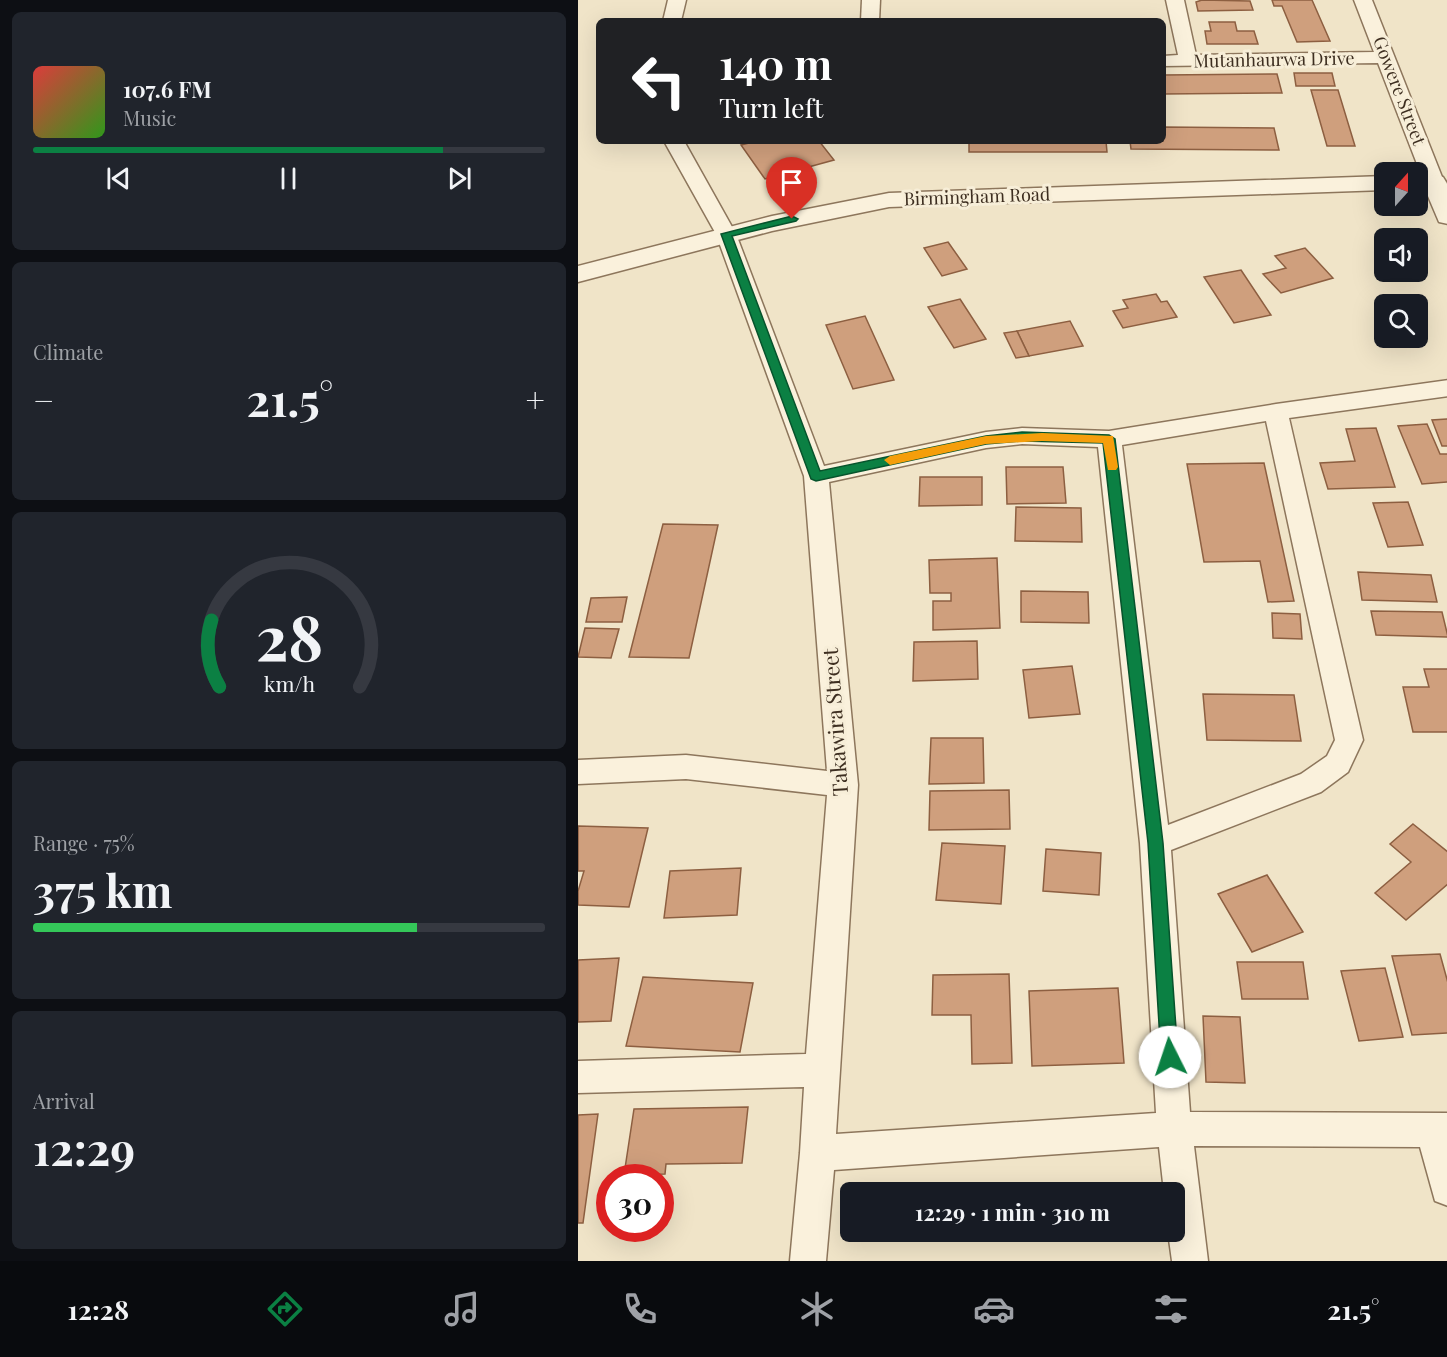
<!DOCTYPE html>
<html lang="en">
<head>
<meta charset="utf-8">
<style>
  :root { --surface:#171b24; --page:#20242c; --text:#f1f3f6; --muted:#9ea1a6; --line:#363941; --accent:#0b8043 }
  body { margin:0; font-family:"Playfair Display",serif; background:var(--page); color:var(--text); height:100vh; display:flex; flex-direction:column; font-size:22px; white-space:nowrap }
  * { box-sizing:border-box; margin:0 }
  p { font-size:20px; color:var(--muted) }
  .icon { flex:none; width:33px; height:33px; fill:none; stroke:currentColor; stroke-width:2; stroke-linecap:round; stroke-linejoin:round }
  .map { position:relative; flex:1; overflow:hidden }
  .side { display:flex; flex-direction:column; gap:12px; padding:12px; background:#0d0f14; width:578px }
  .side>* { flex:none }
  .guide { position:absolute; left:18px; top:18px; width:570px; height:126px; border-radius:9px; box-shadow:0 6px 24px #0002; background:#202124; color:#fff; overflow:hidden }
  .needle { width:39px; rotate:21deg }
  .fabs { position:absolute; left:796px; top:162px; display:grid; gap:12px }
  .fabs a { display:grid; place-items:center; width:54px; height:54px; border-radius:9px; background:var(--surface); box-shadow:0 6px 24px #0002; font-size:30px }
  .speed { position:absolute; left:18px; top:1164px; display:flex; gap:12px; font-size:30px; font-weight:700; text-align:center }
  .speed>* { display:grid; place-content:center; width:78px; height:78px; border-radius:50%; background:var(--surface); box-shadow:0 6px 24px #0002; line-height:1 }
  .speed .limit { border:9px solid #d22; background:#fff; color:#111 }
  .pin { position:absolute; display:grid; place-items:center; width:51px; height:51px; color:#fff; margin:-62px -26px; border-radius:50% 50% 50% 0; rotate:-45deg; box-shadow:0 0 6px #0007 }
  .pin .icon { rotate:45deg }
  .me { position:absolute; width:66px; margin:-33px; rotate:356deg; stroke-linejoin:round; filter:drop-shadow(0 0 4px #0008) }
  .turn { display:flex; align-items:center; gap:21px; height:126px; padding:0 24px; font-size:27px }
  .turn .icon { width:78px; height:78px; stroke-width:2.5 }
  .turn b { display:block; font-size:42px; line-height:51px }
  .big { font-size:45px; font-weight:700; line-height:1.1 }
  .side .widget { flex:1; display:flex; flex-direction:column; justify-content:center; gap:9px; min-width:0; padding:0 21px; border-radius:9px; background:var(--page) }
  .side .dial { align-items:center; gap:0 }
  .dial svg { height:156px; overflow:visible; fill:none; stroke:var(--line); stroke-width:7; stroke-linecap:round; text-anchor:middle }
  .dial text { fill:var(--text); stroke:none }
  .song { display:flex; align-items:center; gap:18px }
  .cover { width:72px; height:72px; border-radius:9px; background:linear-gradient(135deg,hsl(0 70% 55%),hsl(110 70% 35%)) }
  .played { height:6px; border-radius:3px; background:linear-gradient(90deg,var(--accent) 80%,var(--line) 80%) }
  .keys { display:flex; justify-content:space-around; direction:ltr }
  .heat { display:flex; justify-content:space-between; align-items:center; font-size:33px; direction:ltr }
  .charge { height:9px; border-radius:4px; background:linear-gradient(90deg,#34c759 75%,var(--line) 0) }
  .trip { position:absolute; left:262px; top:1182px; width:345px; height:60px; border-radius:9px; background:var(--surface); box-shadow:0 6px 24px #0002; font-weight:700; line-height:60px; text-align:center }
  .tabs { display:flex; height:96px; justify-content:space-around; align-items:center; background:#090b0e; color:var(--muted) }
  .tabs .icon { width:42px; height:42px }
  .tabs .on { color:var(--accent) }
  .tabs b { font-size:27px; color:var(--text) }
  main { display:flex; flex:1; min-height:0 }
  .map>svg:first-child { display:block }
  .building { fill:#cf9f7d; stroke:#8d5f41; stroke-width:1.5 }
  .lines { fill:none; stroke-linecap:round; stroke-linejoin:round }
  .minor-casing { stroke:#8d765c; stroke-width:3 }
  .tertiary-casing { stroke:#8d765c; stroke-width:3 }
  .minor { fill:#faf1dc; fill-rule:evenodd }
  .tertiary { fill:#faf1dc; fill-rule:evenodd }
  .route { fill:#0b8043; stroke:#07532c; stroke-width:1.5 }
  .slow { fill:#f59e0b }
  .labels { text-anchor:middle; stroke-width:6; stroke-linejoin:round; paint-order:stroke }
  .far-street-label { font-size:18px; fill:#3d2e20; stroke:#f7eed8 }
  .street-label { font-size:21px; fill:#3d2e20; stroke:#f7eed8 }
</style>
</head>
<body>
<main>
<section class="side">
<div class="widget">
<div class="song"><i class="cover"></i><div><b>107.6 FM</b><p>Music</p></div></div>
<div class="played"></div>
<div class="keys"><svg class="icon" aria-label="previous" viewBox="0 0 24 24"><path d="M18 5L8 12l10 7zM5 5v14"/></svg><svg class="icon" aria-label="pause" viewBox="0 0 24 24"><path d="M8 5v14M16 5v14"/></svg><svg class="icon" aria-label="next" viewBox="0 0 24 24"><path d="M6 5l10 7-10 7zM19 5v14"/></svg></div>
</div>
<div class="widget"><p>Climate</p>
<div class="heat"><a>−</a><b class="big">21.5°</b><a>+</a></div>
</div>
<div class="widget dial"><svg viewBox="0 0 100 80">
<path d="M14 69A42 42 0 1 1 86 69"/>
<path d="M14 69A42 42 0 0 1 10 35" stroke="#0b8043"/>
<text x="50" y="56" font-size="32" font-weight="700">28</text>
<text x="50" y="72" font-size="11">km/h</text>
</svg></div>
<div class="widget"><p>Range · 75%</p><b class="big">375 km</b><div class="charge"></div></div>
<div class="widget"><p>Arrival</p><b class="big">12:29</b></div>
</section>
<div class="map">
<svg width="870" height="1261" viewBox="0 0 870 1261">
  <rect width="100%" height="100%" fill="#f0e4c8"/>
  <g class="building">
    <polygon points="624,0 672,1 675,10 620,11 618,2"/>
    <polygon points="694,0 734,0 752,41 719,42 704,6 696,6"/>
    <polygon points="631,22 657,22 659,31 676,31 680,44 629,44 627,31 633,31"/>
    <polygon points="716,73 754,73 757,86 718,86"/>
    <polygon points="699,74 704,93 585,94 585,75"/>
    <polygon points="733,90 760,90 777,146 749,146"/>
    <polygon points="585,127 696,128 701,150 553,149 552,141 585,141"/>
    <polygon points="179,141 241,141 256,160 187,179 163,145"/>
    <polygon points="391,141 528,141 529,152 391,152"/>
    <polygon points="370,242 389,269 364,276 346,248"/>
    <polygon points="727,248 755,278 703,293 685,274 708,268 697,256"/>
    <polygon points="663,270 693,315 656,323 626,277"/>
    <polygon points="578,294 583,302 589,301 599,317 545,328 535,311 550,308 545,300"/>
    <polygon points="382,299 408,339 376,348 350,307"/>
    <polygon points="287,316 316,380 275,389 248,325"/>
    <polygon points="492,321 505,346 451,356 439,331"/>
    <polygon points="439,331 451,356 438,358 426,333"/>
    <polygon points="870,419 870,446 864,446 854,420"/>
    <polygon points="849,424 862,454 870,454 870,482 844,484 820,426"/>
    <polygon points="798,428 817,487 750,489 742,463 777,461 768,429"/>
    <polygon points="686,463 716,601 690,602 682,561 626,562 609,464"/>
    <polygon points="428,467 485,467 488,503 429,504"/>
    <polygon points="342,477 404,477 404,505 341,506"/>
    <polygon points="830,502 845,545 810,547 795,503"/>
    <polygon points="438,507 503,508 504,542 437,541"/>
    <polygon points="85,524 140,525 111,658 51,657"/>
    <polygon points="419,558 422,628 355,630 355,601 373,601 373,593 352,593 351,560"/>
    <polygon points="780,572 853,575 859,602 784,600"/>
    <polygon points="443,591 510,592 511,623 443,622"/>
    <polygon points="49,597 44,622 8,622 13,598"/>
    <polygon points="793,611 864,612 870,637 798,635"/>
    <polygon points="694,613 722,614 724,639 695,638"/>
    <polygon points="7,628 41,629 33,658 0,657"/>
    <polygon points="399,641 400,679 335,681 336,642"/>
    <polygon points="494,666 502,714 451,718 445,670"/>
    <polygon points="846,669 870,669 870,732 835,732 825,687 851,687"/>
    <polygon points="625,694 716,695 723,741 629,740"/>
    <polygon points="353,738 405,738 406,783 351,784"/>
    <polygon points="431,790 432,829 351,830 352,791"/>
    <polygon points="835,824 870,852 870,884 828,920 797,893 833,862 812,844"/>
    <polygon points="0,826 70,828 51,907 0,905 0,891 6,871 0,871"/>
    <polygon points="364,843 427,846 423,904 358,900"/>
    <polygon points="468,849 523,853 521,895 465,891"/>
    <polygon points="163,868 159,915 86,918 92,871"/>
    <polygon points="689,875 725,932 674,952 640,894"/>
    <polygon points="862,954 870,983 870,1033 834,1035 814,956"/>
    <polygon points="41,958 33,1021 0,1022 0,960"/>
    <polygon points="659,962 725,962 730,999 664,999"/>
    <polygon points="807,968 825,1037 781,1041 763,971"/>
    <polygon points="431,974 434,1063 394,1064 393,1015 354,1015 355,975"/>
    <polygon points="65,977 175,983 162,1052 48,1046"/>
    <polygon points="540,988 546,1063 454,1066 451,991"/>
    <polygon points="625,1016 662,1017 667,1083 628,1082"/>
    <polygon points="170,1107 164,1163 88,1164 87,1174 46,1175 56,1109"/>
    <polygon points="20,1114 5,1223 0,1223 0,1115"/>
  </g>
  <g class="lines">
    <g class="minor-casing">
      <g id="minor">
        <polygon points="90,0 108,0 103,21 85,21"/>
        <polygon points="284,0 302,0 301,21 283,21"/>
        <polygon points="588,0 606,0 618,55 796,52 776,0 794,0 866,182 863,186 849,186 846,182 800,63 585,66 585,56 600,55"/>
        <path d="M86,141H106L158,234L246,466L408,432L444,428L531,431L698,404L870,380V396L711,418L785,740L770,772L743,792L593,850L612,1112L870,1113V1206L857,1201L842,1147L616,1146L630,1261H594L590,1232H597V1192H586L581,1147L256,1170L248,1261H212L222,1153L226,1087L0,1093V1061L228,1054L249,795L108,779L0,784V760L108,755L249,771L226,476L138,234ZM688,421L757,740L749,756L723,774L590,825L544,445ZM444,444L520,447L562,843L578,1113L258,1134L280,785L251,482L408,448Z"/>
      </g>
    </g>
    <g class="tertiary-casing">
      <g id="tertiary">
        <polygon points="856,175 865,177 870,185 870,224 861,222 844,182 847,177"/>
        <polygon points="807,176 807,190 311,207 194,231 0,282 0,266 194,216 311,193"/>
      </g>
    </g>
    <use href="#minor" class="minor"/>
    <use href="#tertiary" class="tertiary"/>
  </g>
  <polygon class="route" points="214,216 220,219 218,221 154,236 242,471 408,436 444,432 531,435 537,439 585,843 600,1057 598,1063 592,1066 586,1063 583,1057 570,843 525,443 444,441 408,444 238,481 233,479 143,234"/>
  <polygon class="slow" points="464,433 535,436 540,467 538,470 530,470 525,443 464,441 408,444 312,465 306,460 312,456 408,436"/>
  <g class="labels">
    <g class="far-street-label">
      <text transform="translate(696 60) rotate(-1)" y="6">Mutanhaurwa Drive</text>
      <text transform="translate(821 91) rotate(69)" y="6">Gowere Street</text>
      <text transform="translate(399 197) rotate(-2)" y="6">Birmingham Road</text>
    </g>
    <g class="street-label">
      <text transform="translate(258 722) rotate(-94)" y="7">Takawira Street</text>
    </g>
  </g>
</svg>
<div class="fabs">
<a><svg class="needle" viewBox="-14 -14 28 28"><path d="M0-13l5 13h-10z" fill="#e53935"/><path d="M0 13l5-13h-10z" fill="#9ea1a6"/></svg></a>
<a><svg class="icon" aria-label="sound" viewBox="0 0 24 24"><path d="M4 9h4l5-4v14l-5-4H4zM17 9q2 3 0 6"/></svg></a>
<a><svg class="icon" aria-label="search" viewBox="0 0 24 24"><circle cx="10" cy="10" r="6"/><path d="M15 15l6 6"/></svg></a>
</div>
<div class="speed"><div class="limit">30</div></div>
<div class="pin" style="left:214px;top:219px;background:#d93025"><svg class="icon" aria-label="arrive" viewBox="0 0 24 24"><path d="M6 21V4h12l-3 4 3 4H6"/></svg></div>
<svg class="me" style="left:592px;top:1057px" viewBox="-20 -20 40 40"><circle r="19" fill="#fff"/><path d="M0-13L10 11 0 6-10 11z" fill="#0b8043"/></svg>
<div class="trip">12:29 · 1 min · 310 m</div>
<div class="guide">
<div class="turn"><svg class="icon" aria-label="left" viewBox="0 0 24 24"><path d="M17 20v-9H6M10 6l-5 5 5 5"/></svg><div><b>140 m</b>Turn left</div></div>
</div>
</div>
</main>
<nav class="tabs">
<b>12:28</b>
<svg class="icon on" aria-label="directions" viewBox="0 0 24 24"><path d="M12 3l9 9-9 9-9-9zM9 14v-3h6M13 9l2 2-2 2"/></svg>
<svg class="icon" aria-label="music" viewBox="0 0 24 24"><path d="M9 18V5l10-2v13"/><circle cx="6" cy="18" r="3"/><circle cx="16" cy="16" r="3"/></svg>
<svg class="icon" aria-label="phone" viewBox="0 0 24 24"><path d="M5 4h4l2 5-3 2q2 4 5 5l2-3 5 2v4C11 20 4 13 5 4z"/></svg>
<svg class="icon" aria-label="climate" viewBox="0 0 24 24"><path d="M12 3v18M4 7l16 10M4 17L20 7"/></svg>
<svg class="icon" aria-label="car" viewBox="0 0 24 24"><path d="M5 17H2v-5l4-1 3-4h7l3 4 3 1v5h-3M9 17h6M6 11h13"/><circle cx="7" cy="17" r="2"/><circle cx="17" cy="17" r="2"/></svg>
<svg class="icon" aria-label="filters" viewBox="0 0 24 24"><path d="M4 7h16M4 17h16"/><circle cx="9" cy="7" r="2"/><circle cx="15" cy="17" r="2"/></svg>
<b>21.5°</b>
</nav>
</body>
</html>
